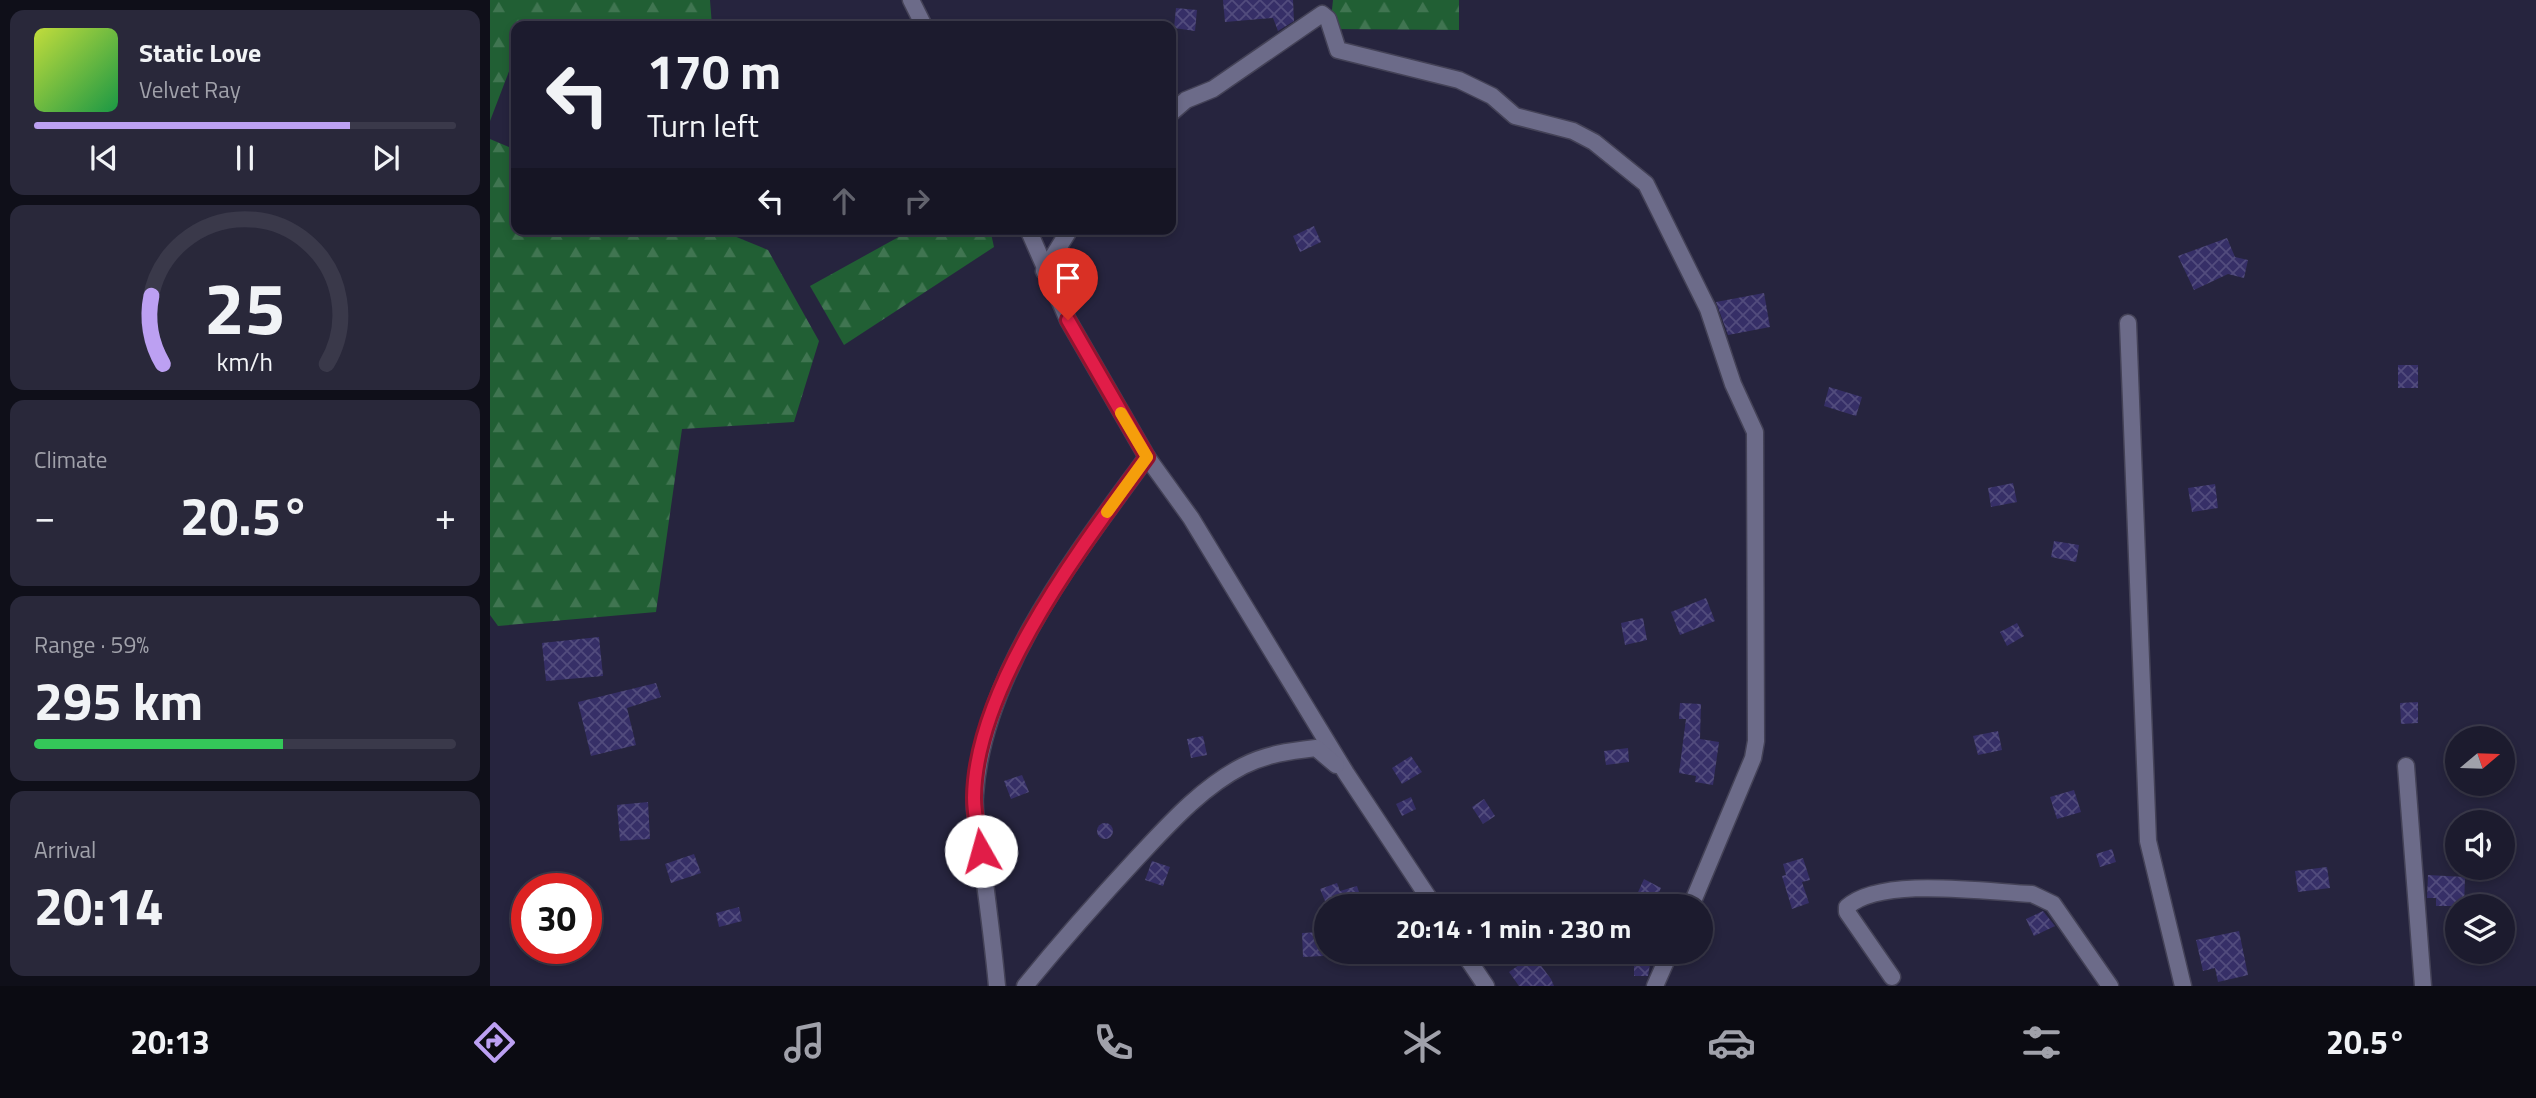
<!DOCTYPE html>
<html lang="en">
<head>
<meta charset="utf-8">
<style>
  :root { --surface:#1c1b2e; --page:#29283a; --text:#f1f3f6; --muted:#a0a1aa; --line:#3a394a; --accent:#bca0f2 }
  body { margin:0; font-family:"Titillium Web",sans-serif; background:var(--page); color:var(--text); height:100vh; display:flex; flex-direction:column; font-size:26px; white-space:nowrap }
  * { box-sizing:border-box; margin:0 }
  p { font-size:23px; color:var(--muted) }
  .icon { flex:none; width:38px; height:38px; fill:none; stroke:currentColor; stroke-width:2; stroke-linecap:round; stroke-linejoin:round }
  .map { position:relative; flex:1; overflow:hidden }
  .panel { display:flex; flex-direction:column; gap:10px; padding:10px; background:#0f0f19; width:490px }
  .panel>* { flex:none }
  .banner { position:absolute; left:21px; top:21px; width:665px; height:214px; border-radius:14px; box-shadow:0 4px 10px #0003,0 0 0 2px var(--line); background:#1c1b2e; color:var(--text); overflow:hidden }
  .needle { width:46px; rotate:71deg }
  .buttons { position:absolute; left:1955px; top:726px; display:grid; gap:14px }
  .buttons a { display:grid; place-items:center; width:70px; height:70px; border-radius:50%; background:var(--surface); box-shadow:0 4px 10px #0003,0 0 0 2px var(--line); font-size:35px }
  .speed { position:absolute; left:21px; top:873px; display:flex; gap:14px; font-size:35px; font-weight:700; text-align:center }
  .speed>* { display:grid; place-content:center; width:91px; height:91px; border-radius:50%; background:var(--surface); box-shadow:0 4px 10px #0003,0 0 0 2px var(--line); line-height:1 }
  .speed .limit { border:10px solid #d22; background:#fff; color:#111 }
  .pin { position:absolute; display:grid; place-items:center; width:60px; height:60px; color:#fff; margin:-72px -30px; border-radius:50% 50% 50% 0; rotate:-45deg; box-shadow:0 0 7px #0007 }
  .pin .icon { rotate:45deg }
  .me { position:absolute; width:77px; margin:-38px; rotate:353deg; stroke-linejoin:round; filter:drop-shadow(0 0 5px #0008) }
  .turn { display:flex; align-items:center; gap:24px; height:147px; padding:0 21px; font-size:32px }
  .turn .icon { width:91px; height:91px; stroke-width:2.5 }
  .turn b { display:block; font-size:49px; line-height:60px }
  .lanes { display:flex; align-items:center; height:66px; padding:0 21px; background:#0003; justify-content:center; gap:35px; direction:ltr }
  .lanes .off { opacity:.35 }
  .big { font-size:52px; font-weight:700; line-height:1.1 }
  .panel .card { flex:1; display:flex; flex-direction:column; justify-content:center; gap:10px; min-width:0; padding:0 24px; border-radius:14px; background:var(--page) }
  .panel .dial { align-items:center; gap:0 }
  .dial svg { height:182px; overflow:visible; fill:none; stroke:var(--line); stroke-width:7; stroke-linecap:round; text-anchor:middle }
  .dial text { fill:var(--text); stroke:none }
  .song { display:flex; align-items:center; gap:21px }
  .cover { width:84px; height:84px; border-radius:10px; background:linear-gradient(135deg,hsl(70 70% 55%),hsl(140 70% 35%)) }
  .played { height:7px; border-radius:4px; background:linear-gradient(90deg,var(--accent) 75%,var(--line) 75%) }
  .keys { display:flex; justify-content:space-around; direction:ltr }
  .heat { display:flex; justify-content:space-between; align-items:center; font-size:38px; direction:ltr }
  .charge { height:10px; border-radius:5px; background:linear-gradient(90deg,#34c759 59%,var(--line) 0) }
  .trip { position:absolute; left:824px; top:894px; width:399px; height:70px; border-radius:35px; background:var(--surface); box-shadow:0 4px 10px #0003,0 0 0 2px var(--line); font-weight:700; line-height:70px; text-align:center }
  .tabs { display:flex; height:112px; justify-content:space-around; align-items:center; background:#0b0b12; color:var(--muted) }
  .tabs .icon { width:49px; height:49px }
  .tabs .active { color:var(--accent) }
  .tabs b { font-size:32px; color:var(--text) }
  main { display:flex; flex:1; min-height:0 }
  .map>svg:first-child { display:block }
  .forest { fill:url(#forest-firs) }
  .building { fill:url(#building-cross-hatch) }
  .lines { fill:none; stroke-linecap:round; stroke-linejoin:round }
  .street-casing { stroke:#444257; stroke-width:19 }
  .street { stroke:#6c6b89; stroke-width:16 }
  .route-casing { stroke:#92132f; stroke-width:18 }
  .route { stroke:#e11d48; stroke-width:12 }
  .slow { stroke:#f59e0b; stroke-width:12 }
</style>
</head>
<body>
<main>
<section class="panel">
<div class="card">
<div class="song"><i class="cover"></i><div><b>Static Love</b><p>Velvet Ray</p></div></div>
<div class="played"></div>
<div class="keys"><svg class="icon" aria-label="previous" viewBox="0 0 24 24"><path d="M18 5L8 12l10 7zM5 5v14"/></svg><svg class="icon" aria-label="pause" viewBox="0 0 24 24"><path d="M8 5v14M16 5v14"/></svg><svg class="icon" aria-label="next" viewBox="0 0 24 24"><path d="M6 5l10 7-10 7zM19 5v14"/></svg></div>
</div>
<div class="card dial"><svg viewBox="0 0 100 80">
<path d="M14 69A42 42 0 1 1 86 69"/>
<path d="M14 69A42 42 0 0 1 9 39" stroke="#bca0f2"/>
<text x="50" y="56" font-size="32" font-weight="700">25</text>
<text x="50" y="72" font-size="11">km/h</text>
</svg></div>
<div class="card"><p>Climate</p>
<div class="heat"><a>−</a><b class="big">20.5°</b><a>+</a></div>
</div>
<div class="card"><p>Range · 59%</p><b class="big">295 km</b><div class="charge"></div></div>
<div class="card"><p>Arrival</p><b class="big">20:14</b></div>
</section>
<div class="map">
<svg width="2046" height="986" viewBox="0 0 2046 986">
  <defs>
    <pattern id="forest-firs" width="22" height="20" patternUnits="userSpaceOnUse" patternTransform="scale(1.75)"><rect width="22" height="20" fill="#215f34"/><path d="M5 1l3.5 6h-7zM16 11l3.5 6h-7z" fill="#407551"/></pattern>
    <pattern id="building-cross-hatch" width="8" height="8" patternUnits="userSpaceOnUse" patternTransform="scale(1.75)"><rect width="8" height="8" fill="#362f67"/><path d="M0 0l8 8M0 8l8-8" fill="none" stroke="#524c7d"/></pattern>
  </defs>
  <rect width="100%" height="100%" fill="#26243e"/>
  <g class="forest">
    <polygon points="0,0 220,0 222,26 26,26 26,53 0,121"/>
    <polygon points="843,0 969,0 969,30 840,29"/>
    <polygon points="0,139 26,150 26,229 227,229 278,250 329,341 304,422 192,429 166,612 8,626 0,615"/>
    <polygon points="423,229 500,229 504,247 354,345 320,286"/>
  </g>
  <g class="building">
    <polygon points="733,0 803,0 804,21 788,31 783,18 735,22"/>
    <polygon points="686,8 707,10 705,31 684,28"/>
    <polygon points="824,226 831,242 810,252 803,236"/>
    <polygon points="1737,238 1745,257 1758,260 1754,278 1738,274 1704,290 1688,256"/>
    <polygon points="1274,293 1280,327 1238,335 1226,302"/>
    <rect x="1908" y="365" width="20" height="23"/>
    <polygon points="1339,387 1372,397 1366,416 1334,406"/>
    <polygon points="1523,483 1527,502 1501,507 1498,488"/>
    <polygon points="1725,484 1728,508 1702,512 1698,488"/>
    <polygon points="1564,541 1589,545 1586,562 1561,557"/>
    <polygon points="1216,598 1225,621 1190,635 1181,612"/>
    <polygon points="1153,618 1157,640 1135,645 1131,623"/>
    <polygon points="1527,623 1534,636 1517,646 1510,632"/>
    <polygon points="109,637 113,676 56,681 52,643"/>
    <polygon points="166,683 171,697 137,708 146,745 101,756 88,702"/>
    <polygon points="1928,702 1928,723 1911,724 1910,703"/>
    <polygon points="1190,703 1211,704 1210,739 1229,742 1223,785 1205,782 1206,776 1189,773 1196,719 1189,719"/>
    <polygon points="1508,731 1512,750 1488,755 1483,736"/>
    <polygon points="713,736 717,755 701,758 697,739"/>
    <polygon points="1138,748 1139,762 1116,765 1114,751"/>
    <polygon points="921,756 932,772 912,784 902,768"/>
    <polygon points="532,775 539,792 521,799 514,781"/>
    <polygon points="1584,790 1591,812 1567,819 1560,797"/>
    <polygon points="921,797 926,809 912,816 906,804"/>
    <polygon points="994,799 1005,816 993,824 982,807"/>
    <polygon points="158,802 160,839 130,841 127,805"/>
    <circle cx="615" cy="831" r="8"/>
    <polygon points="1622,849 1626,862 1610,867 1606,854"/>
    <polygon points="204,854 211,873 181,883 175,864"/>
    <polygon points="1313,858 1320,880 1312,882 1319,903 1302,909 1292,876 1296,875 1293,864"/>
    <polygon points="662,861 680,867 673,886 655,880"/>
    <polygon points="1837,867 1840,888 1808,892 1805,871"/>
    <polygon points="1938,875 1975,877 1974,906 1946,906 1946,898 1937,898"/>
    <polygon points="1154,879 1171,888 1162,906 1144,901"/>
    <polygon points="847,883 850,891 867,886 873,904 854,906 852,902 837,906 830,889"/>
    <polygon points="249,907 252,921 229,927 226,913"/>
    <polygon points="1553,911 1565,926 1544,936 1536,919"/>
    <polygon points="1749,931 1758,975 1728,982 1725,968 1713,971 1706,940"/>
    <polygon points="832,932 833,956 813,957 812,933"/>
    <polygon points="1144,952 1162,952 1158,976 1144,976"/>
    <polygon points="1043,955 1061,979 1064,986 1029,986 1019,972"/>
  </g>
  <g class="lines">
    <g class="street-casing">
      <g id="street">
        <polyline points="421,0 434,26"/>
        <polyline points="681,113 696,100 723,89 832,14 838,19 848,50 969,80 1002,96 1025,116 1083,131 1104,142 1156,184 1218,309 1243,384 1265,432 1266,741 1263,758 1201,906"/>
        <polyline points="538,229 578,320 657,457 701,518 856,773 944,906"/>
        <polyline points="554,271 580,229"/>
        <polyline points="1638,323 1658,841 1693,986"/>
        <polyline points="1916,766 1933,986"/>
        <polyline points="973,952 996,986"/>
        <path d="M1402,977L1357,912V907C1391,876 1496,892 1542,894L1563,904L1620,986"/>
        <path d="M507,986C503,942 497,898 491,853C489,835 483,814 485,795C493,672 587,553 657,457"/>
        <path d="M535,986C571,942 609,899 648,857C679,824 712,787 753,766C776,754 800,751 826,748L846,765"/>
        <polyline points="1165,986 1180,952"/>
      </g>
    </g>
    <use href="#street" class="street"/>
  </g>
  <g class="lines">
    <g class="route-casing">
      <path id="route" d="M491,851C489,834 484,815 484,798C485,685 593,545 657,457L578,320"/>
    </g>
    <use href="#route" class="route"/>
    <polyline class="slow" points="617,512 657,457 631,413"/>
  </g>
</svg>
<div class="buttons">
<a><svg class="needle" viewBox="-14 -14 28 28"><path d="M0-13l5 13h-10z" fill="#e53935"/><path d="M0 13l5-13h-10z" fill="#a0a1aa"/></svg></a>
<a><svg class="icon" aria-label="sound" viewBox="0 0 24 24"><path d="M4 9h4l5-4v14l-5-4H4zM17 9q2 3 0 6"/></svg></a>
<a><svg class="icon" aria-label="layers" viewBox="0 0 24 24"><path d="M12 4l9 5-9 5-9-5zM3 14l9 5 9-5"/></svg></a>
</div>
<div class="speed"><div class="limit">30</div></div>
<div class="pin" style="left:578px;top:320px;background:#d93025"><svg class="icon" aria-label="arrive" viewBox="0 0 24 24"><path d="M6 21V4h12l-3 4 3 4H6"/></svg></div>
<svg class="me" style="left:491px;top:851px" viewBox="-20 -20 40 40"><circle r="19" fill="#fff"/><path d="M0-13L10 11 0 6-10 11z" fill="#e11d48"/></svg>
<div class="trip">20:14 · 1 min · 230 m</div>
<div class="banner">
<div class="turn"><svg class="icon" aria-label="left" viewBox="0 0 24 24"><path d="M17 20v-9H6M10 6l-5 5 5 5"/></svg><div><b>170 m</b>Turn left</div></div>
<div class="lanes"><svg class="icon" aria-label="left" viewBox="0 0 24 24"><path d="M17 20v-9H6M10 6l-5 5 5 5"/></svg><svg class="icon off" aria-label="ahead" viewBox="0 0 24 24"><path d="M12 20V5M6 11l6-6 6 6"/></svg><svg class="icon off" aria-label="right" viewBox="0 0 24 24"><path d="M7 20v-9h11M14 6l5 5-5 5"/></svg></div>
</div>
</div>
</main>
<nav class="tabs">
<b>20:13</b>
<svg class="icon active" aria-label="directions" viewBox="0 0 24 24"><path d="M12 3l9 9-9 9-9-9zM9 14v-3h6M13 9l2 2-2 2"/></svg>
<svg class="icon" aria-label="music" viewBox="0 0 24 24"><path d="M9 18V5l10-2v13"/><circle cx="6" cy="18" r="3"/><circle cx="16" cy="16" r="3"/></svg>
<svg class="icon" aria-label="phone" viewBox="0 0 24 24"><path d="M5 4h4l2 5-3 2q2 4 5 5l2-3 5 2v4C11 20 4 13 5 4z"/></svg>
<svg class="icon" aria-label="climate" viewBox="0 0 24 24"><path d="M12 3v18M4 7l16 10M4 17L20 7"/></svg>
<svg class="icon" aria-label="car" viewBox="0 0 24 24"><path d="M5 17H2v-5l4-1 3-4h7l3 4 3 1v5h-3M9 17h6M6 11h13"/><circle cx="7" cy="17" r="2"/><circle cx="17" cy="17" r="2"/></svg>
<svg class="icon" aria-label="filters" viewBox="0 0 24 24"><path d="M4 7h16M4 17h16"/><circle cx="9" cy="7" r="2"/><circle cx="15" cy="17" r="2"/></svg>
<b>20.5°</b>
</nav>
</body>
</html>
